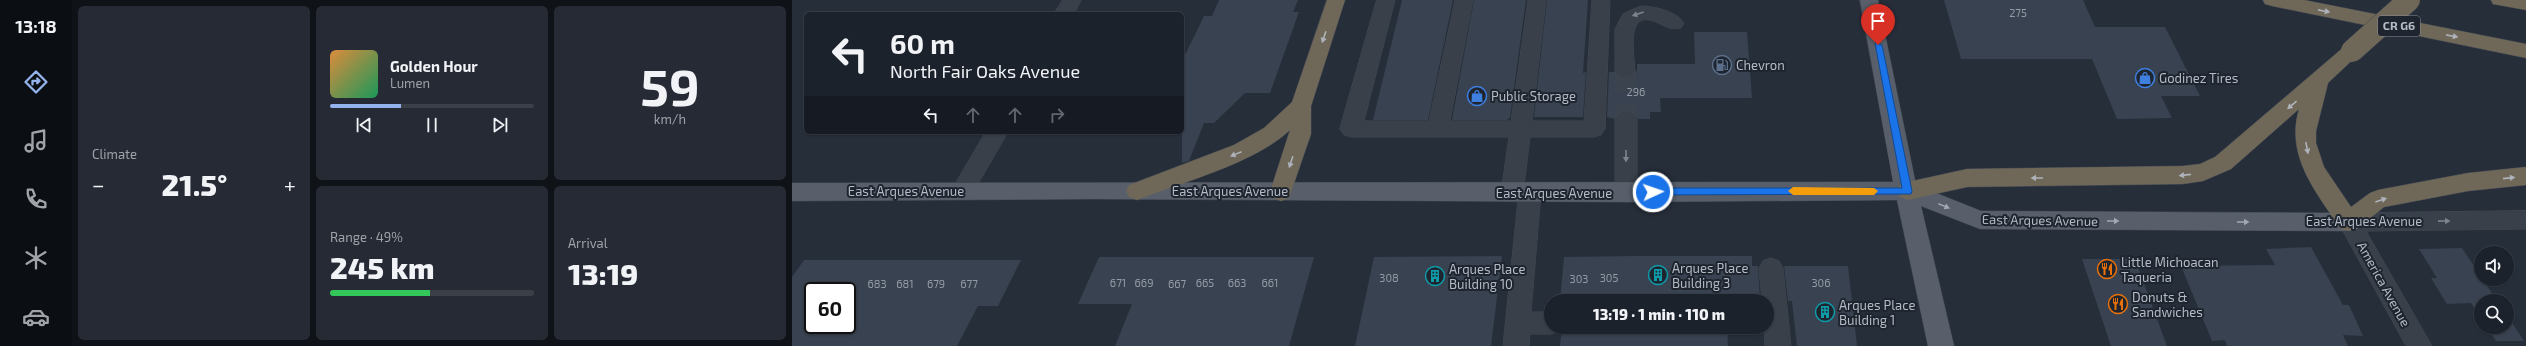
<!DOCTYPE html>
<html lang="en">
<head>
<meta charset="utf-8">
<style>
  :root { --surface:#1c222c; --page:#252a34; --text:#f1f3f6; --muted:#a0a4a9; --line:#3a3f48; --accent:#94b3ec }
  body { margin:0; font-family:"Exo 2",sans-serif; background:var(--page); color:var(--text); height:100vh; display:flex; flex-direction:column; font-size:15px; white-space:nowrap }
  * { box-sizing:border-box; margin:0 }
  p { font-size:13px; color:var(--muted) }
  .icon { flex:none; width:22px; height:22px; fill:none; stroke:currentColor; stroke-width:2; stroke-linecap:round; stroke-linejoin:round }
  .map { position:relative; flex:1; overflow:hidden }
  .details { display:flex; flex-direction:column; gap:6px; padding:6px; background:#0f1318; width:720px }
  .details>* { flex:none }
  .top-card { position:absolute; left:12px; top:12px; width:380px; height:122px; border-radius:6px; box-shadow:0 1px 3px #0004,0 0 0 1px var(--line); background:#1c222c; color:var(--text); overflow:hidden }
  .controls { position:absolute; left:1682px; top:246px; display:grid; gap:8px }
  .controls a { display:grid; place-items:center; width:40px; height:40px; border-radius:50%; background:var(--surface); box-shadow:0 1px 3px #0004,0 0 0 1px var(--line); font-size:20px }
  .speed { position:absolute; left:12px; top:282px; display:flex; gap:8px; font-size:20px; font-weight:700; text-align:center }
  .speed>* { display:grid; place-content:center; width:52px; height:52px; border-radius:50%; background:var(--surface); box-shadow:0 1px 3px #0004,0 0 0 1px var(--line); line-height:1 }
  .speed .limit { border:2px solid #111; border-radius:6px; background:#fff; color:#111 }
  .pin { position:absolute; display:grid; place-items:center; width:34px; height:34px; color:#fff; margin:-41px -17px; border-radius:50% 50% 50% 0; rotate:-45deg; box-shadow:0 0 4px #0007 }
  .pin .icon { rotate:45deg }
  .me { position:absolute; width:44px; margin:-22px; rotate:87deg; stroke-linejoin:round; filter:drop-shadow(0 0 3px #0008) }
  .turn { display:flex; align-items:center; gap:14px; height:84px; padding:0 20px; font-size:18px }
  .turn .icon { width:52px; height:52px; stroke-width:2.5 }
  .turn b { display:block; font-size:28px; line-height:34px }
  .lanes { display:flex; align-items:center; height:38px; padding:0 20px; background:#0003; justify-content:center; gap:20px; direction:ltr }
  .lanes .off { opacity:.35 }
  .big { font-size:30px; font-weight:800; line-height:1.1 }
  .details .tile { flex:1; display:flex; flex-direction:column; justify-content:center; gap:6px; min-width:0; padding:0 14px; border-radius:6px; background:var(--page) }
  .details .dial { align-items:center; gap:0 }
  .dial b { font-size:52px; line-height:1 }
  .song { display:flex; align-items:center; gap:12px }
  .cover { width:48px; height:48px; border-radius:6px; background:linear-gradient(135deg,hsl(30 70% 55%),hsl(150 70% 35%)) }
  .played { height:4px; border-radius:2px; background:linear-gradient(90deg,var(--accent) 35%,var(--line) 35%) }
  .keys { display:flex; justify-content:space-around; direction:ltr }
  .heat { display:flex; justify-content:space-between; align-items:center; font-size:22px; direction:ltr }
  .charge { height:6px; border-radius:3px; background:linear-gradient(90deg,#34c759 49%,var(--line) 0) }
  .details .tiles { flex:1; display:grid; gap:6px; grid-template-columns:repeat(3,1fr) }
  .tile:first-child { grid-row:span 2 }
  .trip { position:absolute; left:752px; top:294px; width:230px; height:40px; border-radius:20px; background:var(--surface); box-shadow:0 1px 3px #0004,0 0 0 1px var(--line); font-weight:800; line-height:40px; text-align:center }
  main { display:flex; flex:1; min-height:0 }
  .dock { display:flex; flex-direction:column; width:72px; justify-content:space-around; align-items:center; background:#0b0e12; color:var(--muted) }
  .dock .icon { width:28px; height:28px }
  .dock .active { color:var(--accent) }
  .dock b { font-size:18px; color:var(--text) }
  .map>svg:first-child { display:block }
  .building { fill:#384250; fill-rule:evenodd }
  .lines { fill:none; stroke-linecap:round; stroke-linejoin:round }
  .minor-tunnel { stroke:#3b434f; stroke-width:22; stroke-dasharray:22 11; stroke-linecap:butt }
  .minor-casing { stroke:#424953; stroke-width:1 }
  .major-casing { stroke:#424953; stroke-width:1 }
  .highway-casing { stroke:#444b55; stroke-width:1 }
  .minor { fill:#39404a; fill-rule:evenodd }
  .major { fill:#585f6a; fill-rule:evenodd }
  .highway { fill:#6f6757; fill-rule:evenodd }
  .highway-bridge-casing { stroke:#444b55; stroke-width:23; stroke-linecap:butt }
  .highway-bridge { stroke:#6f6757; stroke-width:22 }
  .oneway { fill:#aeb3bb }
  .oneway2 { fill:#7d848e }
  .oneway3 { fill:#a2a9b4 }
  .route { fill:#1a73e8; stroke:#114b97 }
  .slow { fill:#f59e0b }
  .labels { text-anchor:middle; stroke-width:4; stroke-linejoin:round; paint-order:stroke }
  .number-label { font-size:11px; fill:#949ba6 }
  .shield { fill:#1e252f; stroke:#888e99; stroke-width:1 }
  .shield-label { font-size:12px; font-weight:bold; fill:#b5bbc6 }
  .poi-label { font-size:13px; fill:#b5bbc6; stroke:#1e252f; text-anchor:start }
  .street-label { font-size:13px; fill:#b5bbc6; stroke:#1e252f }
</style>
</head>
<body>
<main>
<nav class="dock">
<b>13:18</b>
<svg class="icon active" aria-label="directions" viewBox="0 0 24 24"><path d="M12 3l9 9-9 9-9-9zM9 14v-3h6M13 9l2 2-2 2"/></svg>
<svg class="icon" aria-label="music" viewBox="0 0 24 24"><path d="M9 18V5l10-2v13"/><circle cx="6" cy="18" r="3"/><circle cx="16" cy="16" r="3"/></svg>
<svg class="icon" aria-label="phone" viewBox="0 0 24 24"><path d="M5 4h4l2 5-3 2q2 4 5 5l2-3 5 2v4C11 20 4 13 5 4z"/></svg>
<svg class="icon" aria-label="climate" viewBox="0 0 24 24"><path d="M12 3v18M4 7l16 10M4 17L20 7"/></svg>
<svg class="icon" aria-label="car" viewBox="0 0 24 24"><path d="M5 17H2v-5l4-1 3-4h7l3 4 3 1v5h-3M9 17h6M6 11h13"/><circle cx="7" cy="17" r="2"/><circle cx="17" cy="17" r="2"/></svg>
</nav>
<section class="details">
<div class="tiles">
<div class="tile"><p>Climate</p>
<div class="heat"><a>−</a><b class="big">21.5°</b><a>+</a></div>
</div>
<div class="tile">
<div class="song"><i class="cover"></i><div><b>Golden Hour</b><p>Lumen</p></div></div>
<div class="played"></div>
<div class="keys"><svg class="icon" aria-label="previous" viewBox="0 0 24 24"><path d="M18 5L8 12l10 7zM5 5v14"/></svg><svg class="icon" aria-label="pause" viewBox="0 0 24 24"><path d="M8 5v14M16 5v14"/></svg><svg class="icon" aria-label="next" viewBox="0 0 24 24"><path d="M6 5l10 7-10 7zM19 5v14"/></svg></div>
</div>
<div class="tile dial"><b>59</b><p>km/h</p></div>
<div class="tile"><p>Range · 49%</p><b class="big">245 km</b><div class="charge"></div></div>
<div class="tile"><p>Arrival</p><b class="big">13:19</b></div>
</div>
</section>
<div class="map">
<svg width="1734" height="346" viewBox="0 0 1734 346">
  <rect width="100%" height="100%" fill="#262e3a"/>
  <g class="building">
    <polygon points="427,0 506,0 501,12 507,12 478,93 453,93 422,123 412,123 397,161 390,163 390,61 412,16 420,16"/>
    <polygon points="610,0 661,0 636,120 581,120"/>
    <polygon points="682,0 734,0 718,117 715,120 660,120"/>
    <polygon points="755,0 796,0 791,73 794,72 791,117 742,117"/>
    <polygon points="1152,0 1291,0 1303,27 1373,27 1408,96 1369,96 1380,118 1325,119 1300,59 1169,59"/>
    <polygon points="902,32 955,32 960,98 868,98 869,112 858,112 858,119 846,119 842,112 834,110 826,112 822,119 815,117 817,72 822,72 826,77 833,79 841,77 845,71 845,64 903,64"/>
    <polygon points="1519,247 1551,305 1557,305 1571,336 1551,335 1556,346 1435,346 1433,340 1420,341 1389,266 1483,265 1474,249"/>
    <polygon points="1670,248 1705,301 1689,301 1689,319 1679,303 1655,304 1639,278 1645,278 1627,249"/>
    <polygon points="710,256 699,346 563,346 582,257"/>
    <polygon points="840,256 960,256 960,266 966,266 968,301 768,301 772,257"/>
    <polygon points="307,257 522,257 497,346 323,346 340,304 286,304"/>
    <polygon points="1290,259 1343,259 1375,346 1319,346"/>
    <path d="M12,260H229L206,306H186L165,346H0V277ZM21,291H55V325H21Z"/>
    <polygon points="992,266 1056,266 1065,346 1005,346 1000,301 996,301"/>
    <polygon points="1715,315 1732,341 1704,341 1695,327 1715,327"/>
    <polygon points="770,327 935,327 936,346 768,346"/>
  </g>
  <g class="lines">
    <polyline class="minor-tunnel" points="833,71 834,119"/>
    <g class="minor-casing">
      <g id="minor">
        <polygon points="271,0 289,0 282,14 262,14"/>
        <polygon points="585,0 603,0 572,121 637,121 663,0 681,0 658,121 719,121 736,0 754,0 740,121 792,121 800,0 818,0 813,129 809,135 802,137 738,137 732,186 738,184 746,187 749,193 739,312 759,312 759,327 769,327 768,331 759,334 738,334 737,346 711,346 726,200 720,202 712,199 709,193 717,137 559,137 552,135 548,129"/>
        <path d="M849,6C862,6 884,11 892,23L889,28C879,30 874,27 866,23C833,7 842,52 843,71L840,76L833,78L826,76L823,71V29L831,14Z"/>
        <polygon points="834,111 841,113 845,119 845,193 842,199 834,202 826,199 823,193 823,119 827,113"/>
        <polygon points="194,132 216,132 179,196 171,199 163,196 160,190"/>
        <polygon points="1734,211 1734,229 1574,231 1640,346 1614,346 1546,222 1549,215 1557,213"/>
        <polygon points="979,258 987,261 991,268 999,346 973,346 972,327 975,327 975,301 970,301 967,268 971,261"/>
      </g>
    </g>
    <g class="major-casing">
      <polygon id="major" points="1068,0 1086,0 1124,185 1189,211 1557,213 1565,215 1568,222 1565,229 1557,231 1188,229 1129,206 1162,346 1136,346 1105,200 834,202 302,199 0,201 0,183 1101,182"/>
    </g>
    <g class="highway-casing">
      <g id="highway">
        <path d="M535,0H553L519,106V134L497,198L489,201L481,198L478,192L498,130C464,162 397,180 353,197L345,200L337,197L334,191L337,185L442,145L472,128L500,102Z"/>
        <polygon points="1471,0 1512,0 1734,44 1734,58 1480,6 1473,4"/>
        <polygon points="1699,0 1734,0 1734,10 1701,4"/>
        <path d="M1560,44L1567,46L1570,51L1536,83L1524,131V143L1532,167L1559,207L1578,193L1586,190L1676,173L1734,167V185L1676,191L1592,207L1565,229L1557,231L1549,229C1524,192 1493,156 1507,109L1439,169L1411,181L1391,184L1175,187L1116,200L1108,197L1105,191L1108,185L1116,182L1175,169L1391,166L1408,164L1423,157L1553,46Z"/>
      </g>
    </g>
    <use href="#minor" class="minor"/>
    <use href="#major" class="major"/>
    <use href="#highway" class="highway"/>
    <g class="highway-bridge-casing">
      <polyline id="highway-bridge" points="1560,51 1617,0"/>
    </g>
    <use href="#highway-bridge" class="highway-bridge"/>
  </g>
  <defs><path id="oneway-solid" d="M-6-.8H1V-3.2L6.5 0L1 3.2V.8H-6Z"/></defs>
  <g class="oneway">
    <use href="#oneway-solid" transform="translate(1532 11) rotate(11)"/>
    <use href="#oneway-solid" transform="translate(1660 36) rotate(11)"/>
    <use href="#oneway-solid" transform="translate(532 37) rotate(109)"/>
    <use href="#oneway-solid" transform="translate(1500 105) rotate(140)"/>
    <use href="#oneway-solid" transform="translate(1515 148) rotate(79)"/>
    <use href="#oneway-solid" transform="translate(444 154) rotate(158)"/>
    <use href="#oneway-solid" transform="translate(499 162) rotate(108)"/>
    <use href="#oneway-solid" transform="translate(1393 175) rotate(174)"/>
    <use href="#oneway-solid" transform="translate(1245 178) rotate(180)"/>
    <use href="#oneway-solid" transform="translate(1717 178) rotate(-6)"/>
    <use href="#oneway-solid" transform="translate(1589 200) rotate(-19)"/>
  </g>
  <g class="oneway2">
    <use href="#oneway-solid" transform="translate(846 14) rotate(161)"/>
    <use href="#oneway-solid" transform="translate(834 156) rotate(90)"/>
    <use href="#oneway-solid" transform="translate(1652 221) rotate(-1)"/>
  </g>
  <g class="oneway3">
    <use href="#oneway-solid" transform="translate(1152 206) rotate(22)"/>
    <use href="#oneway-solid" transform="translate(1321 221)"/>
    <use href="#oneway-solid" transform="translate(1451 222)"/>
  </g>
  <polygon class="route" points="1083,43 1090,45 1120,191 1119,194 858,195 856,192 861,188 1110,188"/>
  <polygon class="slow" points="1001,187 1082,188 1086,191 1082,195 1001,195 996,191"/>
  <defs>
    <g id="fuel-ring" transform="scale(1)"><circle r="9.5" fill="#1e252f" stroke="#5c6f8a" stroke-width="1.5"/><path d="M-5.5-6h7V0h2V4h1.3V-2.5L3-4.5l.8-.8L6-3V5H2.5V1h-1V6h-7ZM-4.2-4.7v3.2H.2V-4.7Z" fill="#5c6f8a"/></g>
    <g id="shop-ring" transform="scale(1)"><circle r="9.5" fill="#1e252f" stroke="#3f7fe0" stroke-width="1.5"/><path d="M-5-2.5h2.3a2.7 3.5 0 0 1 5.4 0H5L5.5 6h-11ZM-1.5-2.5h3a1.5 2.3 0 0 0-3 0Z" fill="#3f7fe0"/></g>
    <g id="restaurant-ring" transform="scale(1)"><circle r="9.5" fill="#1e252f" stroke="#e8710a" stroke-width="1.5"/><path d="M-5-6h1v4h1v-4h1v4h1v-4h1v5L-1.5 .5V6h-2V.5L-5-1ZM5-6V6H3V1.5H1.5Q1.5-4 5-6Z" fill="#e8710a"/></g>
    <g id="building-ring" transform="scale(1)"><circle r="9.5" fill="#1e252f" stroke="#0f9aa8" stroke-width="1.5"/><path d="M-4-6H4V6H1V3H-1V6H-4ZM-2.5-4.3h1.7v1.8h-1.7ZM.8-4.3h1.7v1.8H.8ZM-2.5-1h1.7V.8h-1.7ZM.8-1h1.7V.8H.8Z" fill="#0f9aa8"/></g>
  </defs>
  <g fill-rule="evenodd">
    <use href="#fuel-ring" x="930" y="65"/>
    <use href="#shop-ring" x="1353" y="78"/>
    <use href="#shop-ring" x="685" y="96"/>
    <use href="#restaurant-ring" x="1315" y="269"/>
    <use href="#building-ring" x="866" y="275"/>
    <use href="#building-ring" x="643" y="276"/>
    <use href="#restaurant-ring" x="1326" y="304"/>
    <use href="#building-ring" x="1033" y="312"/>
  </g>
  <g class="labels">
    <g class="number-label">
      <text x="1226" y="17">275</text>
      <text x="844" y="96">296</text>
      <text x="597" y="282">308</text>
      <text x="817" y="282">305</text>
      <text x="787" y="283">303</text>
      <text x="326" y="287">671</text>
      <text x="352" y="287">669</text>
      <text x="413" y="287">665</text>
      <text x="445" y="287">663</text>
      <text x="478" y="287">661</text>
      <text x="1029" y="287">306</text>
      <text x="85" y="288">683</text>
      <text x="113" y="288">681</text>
      <text x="144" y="288">679</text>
      <text x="177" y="288">677</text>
      <text x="385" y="288">667</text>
    </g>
    <rect class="shield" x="1586" y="16" width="42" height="20" rx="3"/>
    <g class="shield-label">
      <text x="1607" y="30">CR G6</text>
    </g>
    <g class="poi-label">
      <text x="944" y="70">Chevron</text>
      <text x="1367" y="83">Godinez Tires</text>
      <text x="699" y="101">Public Storage</text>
      <text x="1329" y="267">Little Michoacan<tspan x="1329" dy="15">Taqueria</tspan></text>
      <text x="880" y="273">Arques Place<tspan x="880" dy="15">Building 3</tspan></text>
      <text x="657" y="274">Arques Place<tspan x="657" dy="15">Building 10</tspan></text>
      <text x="1340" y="302">Donuts &amp;<tspan x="1340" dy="15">Sandwiches</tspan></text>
      <text x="1047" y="310">Arques Place<tspan x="1047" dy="15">Building 1</tspan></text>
    </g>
    <g class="street-label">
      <text x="114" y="196">East Arques Avenue</text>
      <text x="438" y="196">East Arques Avenue</text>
      <text x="762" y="198">East Arques Avenue</text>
      <text transform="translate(1248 220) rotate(1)" y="5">East Arques Avenue</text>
      <text x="1572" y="226">East Arques Avenue</text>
      <text transform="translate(1592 284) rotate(61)" y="5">America Avenue</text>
    </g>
  </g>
</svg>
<div class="controls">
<a><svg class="icon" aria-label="sound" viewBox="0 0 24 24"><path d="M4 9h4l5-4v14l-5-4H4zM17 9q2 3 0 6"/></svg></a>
<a><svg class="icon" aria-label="search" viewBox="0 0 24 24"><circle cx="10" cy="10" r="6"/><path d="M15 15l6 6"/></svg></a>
</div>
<div class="speed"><div class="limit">60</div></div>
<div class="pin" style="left:1086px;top:45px;background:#d93025"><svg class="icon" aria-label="arrive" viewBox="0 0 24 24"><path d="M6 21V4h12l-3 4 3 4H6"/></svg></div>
<svg class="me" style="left:861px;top:192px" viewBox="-20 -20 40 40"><circle r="17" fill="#1a73e8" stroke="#fff" stroke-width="3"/><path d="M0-11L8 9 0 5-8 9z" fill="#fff"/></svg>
<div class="trip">13:19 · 1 min · 110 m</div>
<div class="top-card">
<div class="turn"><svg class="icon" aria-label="left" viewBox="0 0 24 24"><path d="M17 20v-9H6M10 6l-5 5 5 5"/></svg><div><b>60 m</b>North Fair Oaks Avenue</div></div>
<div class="lanes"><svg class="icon" aria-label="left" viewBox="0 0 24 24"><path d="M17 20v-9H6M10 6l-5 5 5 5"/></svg><svg class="icon off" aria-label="ahead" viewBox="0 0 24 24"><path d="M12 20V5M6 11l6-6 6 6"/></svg><svg class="icon off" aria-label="ahead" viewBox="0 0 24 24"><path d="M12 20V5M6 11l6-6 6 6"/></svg><svg class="icon off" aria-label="right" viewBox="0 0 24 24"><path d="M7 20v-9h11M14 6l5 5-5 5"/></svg></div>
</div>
</div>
</main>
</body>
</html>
